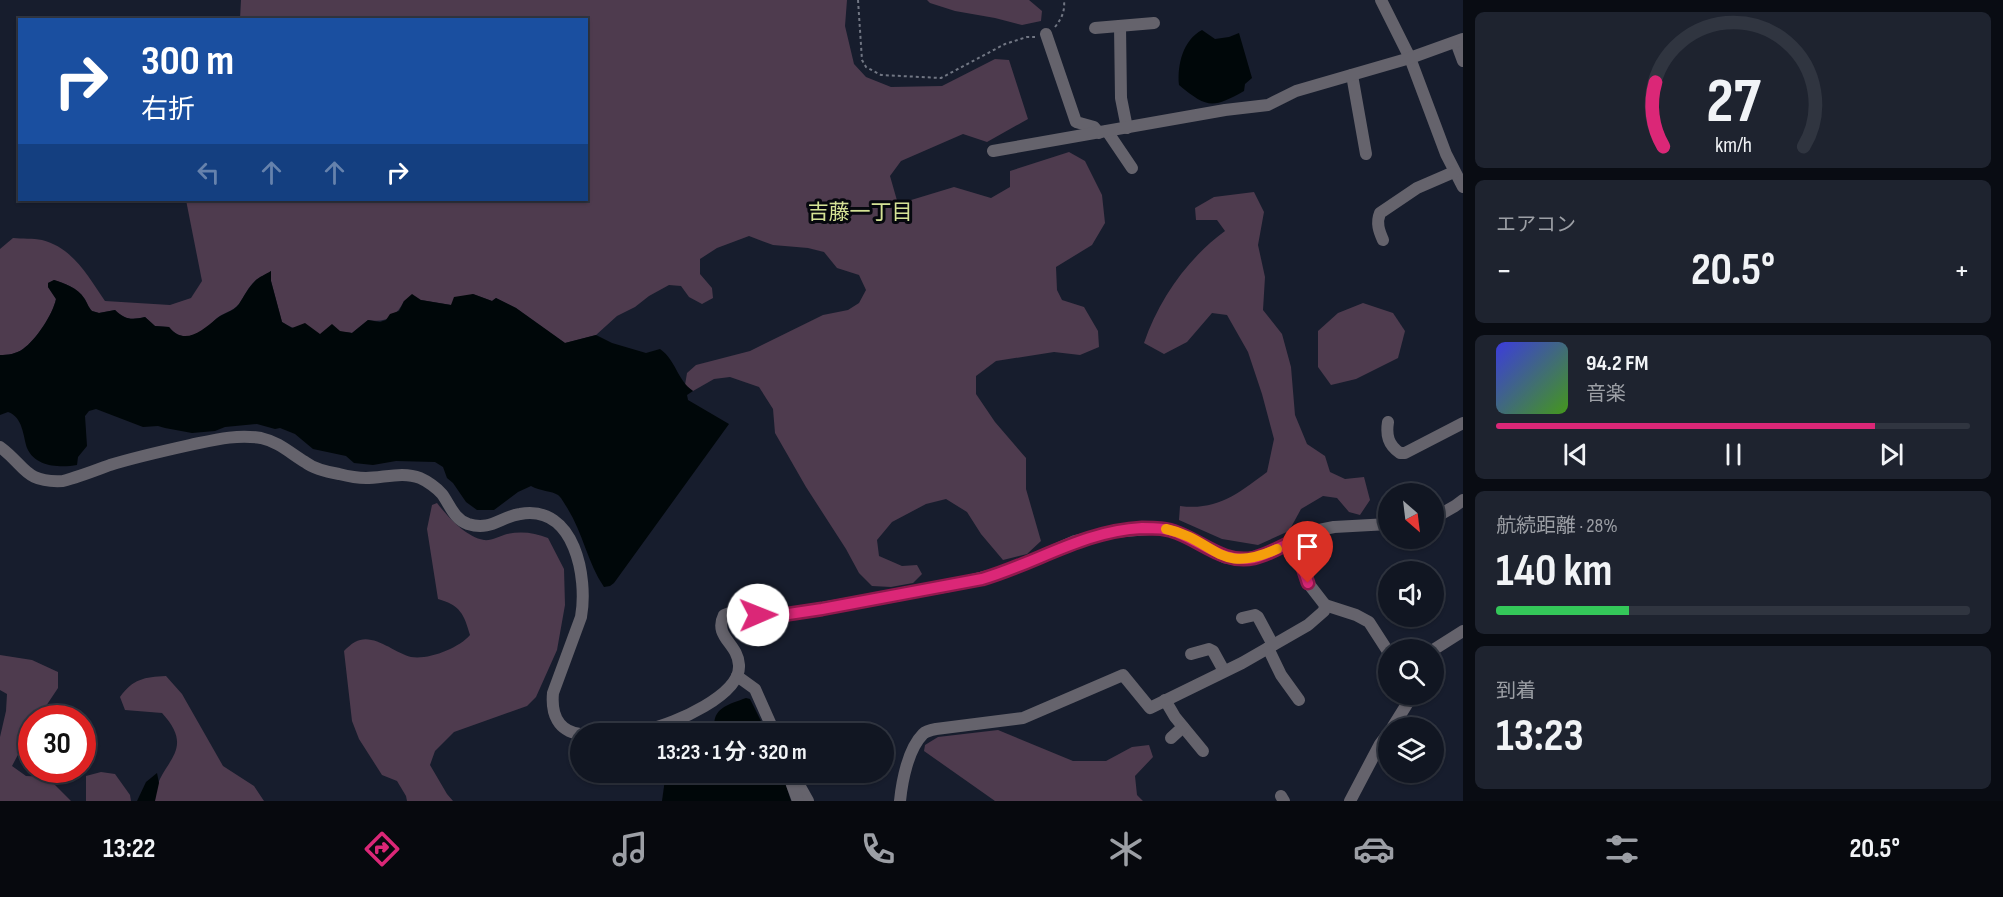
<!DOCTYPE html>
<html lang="ja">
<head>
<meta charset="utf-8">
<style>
  :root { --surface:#111622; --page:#1e232f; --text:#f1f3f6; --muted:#9c9fa5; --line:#303540; --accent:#db2777 }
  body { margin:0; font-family:"Sofia Sans Condensed","Noto Sans JP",sans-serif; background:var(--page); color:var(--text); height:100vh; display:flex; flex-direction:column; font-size:22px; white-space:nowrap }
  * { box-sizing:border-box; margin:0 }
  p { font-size:20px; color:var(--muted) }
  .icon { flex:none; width:33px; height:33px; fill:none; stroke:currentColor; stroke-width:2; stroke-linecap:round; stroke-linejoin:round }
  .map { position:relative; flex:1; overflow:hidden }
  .side { display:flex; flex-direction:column; gap:12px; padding:12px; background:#090c13; width:540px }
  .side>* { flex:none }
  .banner { position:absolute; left:18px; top:18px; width:570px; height:183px; border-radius:0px; box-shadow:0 2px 4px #0004,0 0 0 2px var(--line); background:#1a4fa0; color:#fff; overflow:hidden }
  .needle { width:39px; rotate:152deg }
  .controls { position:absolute; left:1378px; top:483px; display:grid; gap:12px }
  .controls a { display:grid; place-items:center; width:66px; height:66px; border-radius:50%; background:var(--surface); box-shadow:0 2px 4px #0004,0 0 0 2px var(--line); font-size:30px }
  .speed { position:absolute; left:18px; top:705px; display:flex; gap:12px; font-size:30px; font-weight:700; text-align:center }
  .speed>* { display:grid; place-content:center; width:78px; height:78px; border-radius:50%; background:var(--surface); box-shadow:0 2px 4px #0004,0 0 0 2px var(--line); line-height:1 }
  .speed .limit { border:9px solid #d22; background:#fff; color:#111 }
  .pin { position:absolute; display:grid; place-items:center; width:51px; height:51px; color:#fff; margin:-62px -26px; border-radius:50% 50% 50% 0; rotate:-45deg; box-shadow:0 0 6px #0007 }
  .pin .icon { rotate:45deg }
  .me { position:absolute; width:66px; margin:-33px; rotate:89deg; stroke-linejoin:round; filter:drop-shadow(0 0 4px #0008) }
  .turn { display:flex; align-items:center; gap:21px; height:126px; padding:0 24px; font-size:27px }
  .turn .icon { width:78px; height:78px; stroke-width:2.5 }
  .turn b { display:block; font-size:42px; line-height:51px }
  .lanes { display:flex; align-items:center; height:57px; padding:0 24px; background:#0003; justify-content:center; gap:30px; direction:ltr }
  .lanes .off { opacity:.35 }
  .big { font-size:45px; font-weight:700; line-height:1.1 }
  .side .widget { flex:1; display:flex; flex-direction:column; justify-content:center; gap:9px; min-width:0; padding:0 21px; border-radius:9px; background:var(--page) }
  .side .dial { align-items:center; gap:0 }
  .dial svg { height:156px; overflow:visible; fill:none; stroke:var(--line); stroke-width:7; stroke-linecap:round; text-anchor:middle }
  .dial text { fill:var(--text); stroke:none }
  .song { display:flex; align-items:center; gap:18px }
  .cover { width:72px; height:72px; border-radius:9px; background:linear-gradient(135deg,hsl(240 70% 55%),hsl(100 70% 35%)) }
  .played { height:6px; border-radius:3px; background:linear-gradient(90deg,var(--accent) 80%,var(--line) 80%) }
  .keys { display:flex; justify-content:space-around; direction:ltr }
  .heat { display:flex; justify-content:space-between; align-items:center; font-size:33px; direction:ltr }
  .charge { height:9px; border-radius:4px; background:linear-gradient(90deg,#34c759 28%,var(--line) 0) }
  .trip { position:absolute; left:570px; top:723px; width:324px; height:60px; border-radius:30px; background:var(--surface); box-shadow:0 2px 4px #0004,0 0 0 2px var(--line); font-weight:700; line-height:60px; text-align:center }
  .menu { display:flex; height:96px; justify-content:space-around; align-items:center; background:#07090e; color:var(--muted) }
  .menu .icon { width:42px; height:42px }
  .menu .current { color:var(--accent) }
  .menu b { font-size:27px; color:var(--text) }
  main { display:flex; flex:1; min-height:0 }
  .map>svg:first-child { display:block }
  .green { fill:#4e3b4e }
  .water { fill:#000709 }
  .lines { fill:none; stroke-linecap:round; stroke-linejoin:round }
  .path { stroke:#717683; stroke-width:2; stroke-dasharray:3 3; stroke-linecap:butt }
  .minor { stroke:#65636c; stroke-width:12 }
  .route-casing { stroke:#8e194d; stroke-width:15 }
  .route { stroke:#db2777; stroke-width:10 }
  .slow { stroke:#f59e0b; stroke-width:10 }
  .labels { text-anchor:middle; stroke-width:6; stroke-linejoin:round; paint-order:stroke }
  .neighbourhood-label { font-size:21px; fill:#d5e295; stroke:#06080e }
</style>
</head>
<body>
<main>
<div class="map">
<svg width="1463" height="801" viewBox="0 0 1463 801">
  <rect width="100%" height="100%" fill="#171d2d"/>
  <g class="green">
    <path d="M241,0H847L845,26L854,64L866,77L891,87L942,86L995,59L1009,60L1028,119L987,142L963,134L901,161L890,176L898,204L954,187L991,198L1010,187V171L1069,152L1085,161L1102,195L1105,223L1092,245L1056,267L1057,290L1062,300L1084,307L1098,331L1099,347L1080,355L1054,352L996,361L976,376V394L995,422L1026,458V489L1041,541L1027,554L1003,560L981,534L967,512L946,499L926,504L892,522L877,540L879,556L902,566L917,565L922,574L913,583L891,587L872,586L859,573L846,549L806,487L775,433L773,409L759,387L730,377L714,379L693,391L685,385L687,373L696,365L750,351L823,315L848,310L859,303L866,290L859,275L837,268L824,252L808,248L773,245L749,236L717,248L700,259V274L712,288L713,298L702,304L689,297L681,286L669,285L649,296L635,307L617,316L596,335L565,343L516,308L496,298L492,301L473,294L451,305L421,300L404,301C396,317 386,323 368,320L352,333C337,330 332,335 319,334C306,333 293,329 282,322L271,281V271C266,275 259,277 255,281C248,287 244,297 239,304C232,312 222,313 216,319C203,332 184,346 169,327L155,326L145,317C132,320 125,320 115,310L99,313L92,311C88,307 87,302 84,298C78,288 64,283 54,280L48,283V287L56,299C53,314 36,340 23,349C16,354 8,355 0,355V249L13,238C22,239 33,238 42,240C73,248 88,276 105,301L170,305L191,298L202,281L186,200H586V20L240,19Z"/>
    <polygon points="927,0 1029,0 1042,11 1041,21 1022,25 995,18 955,11 930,3"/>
    <path d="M1254,192L1264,212L1258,245L1265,277L1263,310L1282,334L1291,367L1295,415L1307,444L1325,456L1330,472L1345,479L1364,477L1370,500L1360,515L1349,512L1337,498L1323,496L1301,509L1289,531L1258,545L1222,539L1179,520L1180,506C1217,511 1239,493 1267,472L1274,439L1262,394L1248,352L1227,315L1212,313L1187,342L1164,354L1144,343C1159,299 1188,258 1225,231L1217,220H1196L1195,208L1214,197Z"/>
    <polygon points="1363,303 1393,313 1405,331 1398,358 1356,379 1331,385 1318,367 1318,331 1338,313"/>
    <path d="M437,503C448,517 466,537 484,540C491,541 500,536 507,534C522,531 535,533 548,538L564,569L565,605L557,650L536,697L527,706L454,732L435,751L430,765L447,794L453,801H407L406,796L397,781L382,775L359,739L352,721L344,651C347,648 351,644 355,642C373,632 394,653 411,657C429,660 459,648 470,635C464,614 460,605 438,599L427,529L432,505Z"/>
    <polygon points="0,655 32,660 58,672 58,688 38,718 32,718 31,730 12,766 26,776 47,777 71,801 0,801 0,737 6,711 7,694 0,690"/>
    <path d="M166,676L182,694L223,766L254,786L264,801H155C154,763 200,754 162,713L125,710L120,697C133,679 144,677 166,676Z"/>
    <polygon points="998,730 1073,761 1106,761 1132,747 1149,745 1153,757 1135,776 1137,795 1143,801 995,801 924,751 925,745 938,737"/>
    <polygon points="101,772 115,774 130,795 131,801 86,801 86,776"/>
  </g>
  <g class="water">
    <path d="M1202,30L1215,39L1229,37L1239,33L1252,78L1245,84L1244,91C1212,109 1207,108 1179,85C1177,65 1183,40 1202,30Z"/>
    <path d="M271,271V281L282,322L292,328L305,323L320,334L332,324L340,331L352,333L368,320L380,322L386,320L390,314L399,311L404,301L412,294L421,300L451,305L454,297L473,294L492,301L496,298L516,308L565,343L596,335L612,343L646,353L660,349C676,360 677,380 693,391L687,395L688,400L729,424L614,583L610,586L604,587C587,562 583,532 566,506C564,503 561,497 558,495C552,491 540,491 531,486L518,492L494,510H477L466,502L453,483L447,478L443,467L435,462L396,461L373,465L354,463L346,456L313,449L295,434L280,428L275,429L257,424L225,427L215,431L192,433L165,428L158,426L143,427L96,409L89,411L85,416L87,446L78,457L77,465C60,468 35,467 27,448C23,436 23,417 8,412L0,415V355C8,355 16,354 23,349C36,340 53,314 56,299L48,287V283L54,280C64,283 78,288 84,298C87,302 88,307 92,311L99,313L115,310C125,320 132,320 145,317L155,326L169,327C184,346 202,331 216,319C223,313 233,312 239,304C244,296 249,287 255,281C259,277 266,274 271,271Z"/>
    <path d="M746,698L750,699L767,733H716C709,709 727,705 746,698Z"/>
    <polygon points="666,772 782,773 791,801 662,801"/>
    <polygon points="157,773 159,783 155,801 137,801 146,782"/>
  </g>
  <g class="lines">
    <g class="path">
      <polyline points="858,0 862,60 866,67 881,75 941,78 1005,44 1027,37 1035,37"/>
      <path d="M1055,27C1062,18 1065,11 1064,0"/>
    </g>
    <g class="minor">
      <polyline points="1381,0 1410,58 1446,154 1463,187"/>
      <polyline points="1120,26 1121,98 1127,128"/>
      <polyline points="1095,28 1154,23"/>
      <polyline points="1046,34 1076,122 1094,127 1099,133"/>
      <polyline points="1456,42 1463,61"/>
      <polyline points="1352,75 1366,154"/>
      <polyline points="1107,131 1132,168"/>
      <polyline points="993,151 1225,110 1268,105 1296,91 1410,58 1463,39"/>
      <path d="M1383,240C1379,231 1376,223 1380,213L1417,188L1454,172"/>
      <path d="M1388,422C1386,435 1388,445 1400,453H1405L1463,423"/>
      <path d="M0,447C26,466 24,483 63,481C79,477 94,471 110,465C136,457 163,451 190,445C214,440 236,434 261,438C279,442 290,453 305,462C314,469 327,472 339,474C347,476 357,478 366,478C383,478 403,471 420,478C427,481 437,488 442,494C450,505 454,519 468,524C491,531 500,517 520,514C575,504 588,578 581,617L553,693C551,714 558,731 580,734"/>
      <polyline points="1434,518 1455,506 1463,500"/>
      <polyline points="1325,605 1356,615 1369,622 1389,653"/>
      <polyline points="1242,618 1255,615 1258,617 1273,645"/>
      <polyline points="1268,648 1281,675 1299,700"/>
      <polyline points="1433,650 1463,631"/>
      <polyline points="1191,654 1209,649 1213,651 1224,671"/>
      <polyline points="737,676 755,689 775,734"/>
      <polyline points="1165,700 1175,717 1203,751"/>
      <polyline points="1392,728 1407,704 1409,694"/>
      <path d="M607,734C621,732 635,732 649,729C674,724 741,695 739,665C738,643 713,637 724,615L732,612L782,615L949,586L1007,571L1075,541L1113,532L1161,528L1176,532L1224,557L1239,560L1255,558L1319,530L1334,527L1389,524"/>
      <polyline points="1171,738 1183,727"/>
      <polyline points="789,772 794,776 808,801"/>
      <polyline points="791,782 798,801"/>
      <polyline points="1281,796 1284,801"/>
      <path d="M900,801C902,781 908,749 923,734C926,731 931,730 936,729L1023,718L1123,675L1150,708L1242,663L1308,625L1324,611L1325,605L1308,583L1300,559L1292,542"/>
      <polyline points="1350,801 1380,744 1389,732"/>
    </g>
  </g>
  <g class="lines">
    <g class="route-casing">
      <path id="route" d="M758,615H782L822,609L982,579C1037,563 1083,531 1142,528C1155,528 1167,528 1178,533C1204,543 1224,564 1254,558C1267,555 1280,547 1292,542L1300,559L1308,583"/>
    </g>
    <use href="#route" class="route"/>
    <path class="slow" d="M1166,529C1216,540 1218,576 1277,549"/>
  </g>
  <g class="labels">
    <g class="neighbourhood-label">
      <text x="860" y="219">吉藤一丁目</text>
    </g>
  </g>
</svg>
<div class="controls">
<a><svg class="needle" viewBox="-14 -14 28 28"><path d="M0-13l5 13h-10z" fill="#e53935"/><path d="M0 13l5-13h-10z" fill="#9c9fa5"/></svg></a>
<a><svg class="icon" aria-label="sound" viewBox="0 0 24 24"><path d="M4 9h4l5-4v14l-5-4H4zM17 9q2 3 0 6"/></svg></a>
<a><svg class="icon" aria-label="search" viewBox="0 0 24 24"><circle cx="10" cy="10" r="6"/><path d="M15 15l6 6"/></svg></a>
<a><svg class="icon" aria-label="layers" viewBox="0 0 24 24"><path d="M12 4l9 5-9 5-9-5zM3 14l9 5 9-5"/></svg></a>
</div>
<div class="speed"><div class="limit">30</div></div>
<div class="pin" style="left:1308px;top:583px;background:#d93025"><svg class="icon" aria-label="arrive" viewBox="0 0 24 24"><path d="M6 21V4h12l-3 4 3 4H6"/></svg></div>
<svg class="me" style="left:758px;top:615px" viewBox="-20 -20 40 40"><circle r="19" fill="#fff"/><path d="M0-13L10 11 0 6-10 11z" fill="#db2777"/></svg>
<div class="trip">13:23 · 1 分 · 320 m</div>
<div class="banner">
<div class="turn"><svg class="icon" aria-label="right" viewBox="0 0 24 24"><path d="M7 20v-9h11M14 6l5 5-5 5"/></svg><div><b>300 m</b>右折</div></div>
<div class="lanes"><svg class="icon off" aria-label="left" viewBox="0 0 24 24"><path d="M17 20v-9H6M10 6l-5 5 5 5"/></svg><svg class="icon off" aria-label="ahead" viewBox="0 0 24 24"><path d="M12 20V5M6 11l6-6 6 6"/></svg><svg class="icon off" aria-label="ahead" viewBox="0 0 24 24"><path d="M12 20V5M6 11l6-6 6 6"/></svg><svg class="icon" aria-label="right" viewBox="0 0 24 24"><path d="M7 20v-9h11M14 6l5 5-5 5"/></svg></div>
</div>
</div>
<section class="side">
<div class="widget dial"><svg viewBox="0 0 100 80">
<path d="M14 69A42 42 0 1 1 86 69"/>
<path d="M14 69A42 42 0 0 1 10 36" stroke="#db2777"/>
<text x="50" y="56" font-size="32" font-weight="700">27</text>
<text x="50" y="72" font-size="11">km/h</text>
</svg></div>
<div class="widget"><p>エアコン</p>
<div class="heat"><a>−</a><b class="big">20.5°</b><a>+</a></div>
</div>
<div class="widget">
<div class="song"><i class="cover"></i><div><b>94.2 FM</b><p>音楽</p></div></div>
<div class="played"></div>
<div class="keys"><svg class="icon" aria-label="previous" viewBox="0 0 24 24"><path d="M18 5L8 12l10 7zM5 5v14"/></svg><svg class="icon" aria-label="pause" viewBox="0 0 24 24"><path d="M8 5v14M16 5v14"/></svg><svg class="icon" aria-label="next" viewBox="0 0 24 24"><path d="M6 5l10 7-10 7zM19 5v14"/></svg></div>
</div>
<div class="widget"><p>航続距離 · 28%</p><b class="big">140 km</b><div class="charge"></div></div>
<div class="widget"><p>到着</p><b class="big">13:23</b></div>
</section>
</main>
<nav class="menu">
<b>13:22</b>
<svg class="icon current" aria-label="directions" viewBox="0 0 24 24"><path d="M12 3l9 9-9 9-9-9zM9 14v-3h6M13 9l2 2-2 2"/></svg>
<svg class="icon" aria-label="music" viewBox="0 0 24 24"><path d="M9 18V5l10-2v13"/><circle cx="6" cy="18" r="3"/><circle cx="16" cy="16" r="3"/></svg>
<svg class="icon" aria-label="phone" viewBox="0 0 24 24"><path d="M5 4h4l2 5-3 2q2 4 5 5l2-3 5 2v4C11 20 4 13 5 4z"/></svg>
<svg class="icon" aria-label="climate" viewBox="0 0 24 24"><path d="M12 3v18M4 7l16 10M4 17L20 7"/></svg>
<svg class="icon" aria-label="car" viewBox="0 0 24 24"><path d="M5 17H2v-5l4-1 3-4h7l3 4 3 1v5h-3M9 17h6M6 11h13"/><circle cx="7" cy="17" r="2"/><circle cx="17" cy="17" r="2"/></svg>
<svg class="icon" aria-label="filters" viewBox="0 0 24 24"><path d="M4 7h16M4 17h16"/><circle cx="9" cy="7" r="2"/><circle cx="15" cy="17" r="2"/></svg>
<b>20.5°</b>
</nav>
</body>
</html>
